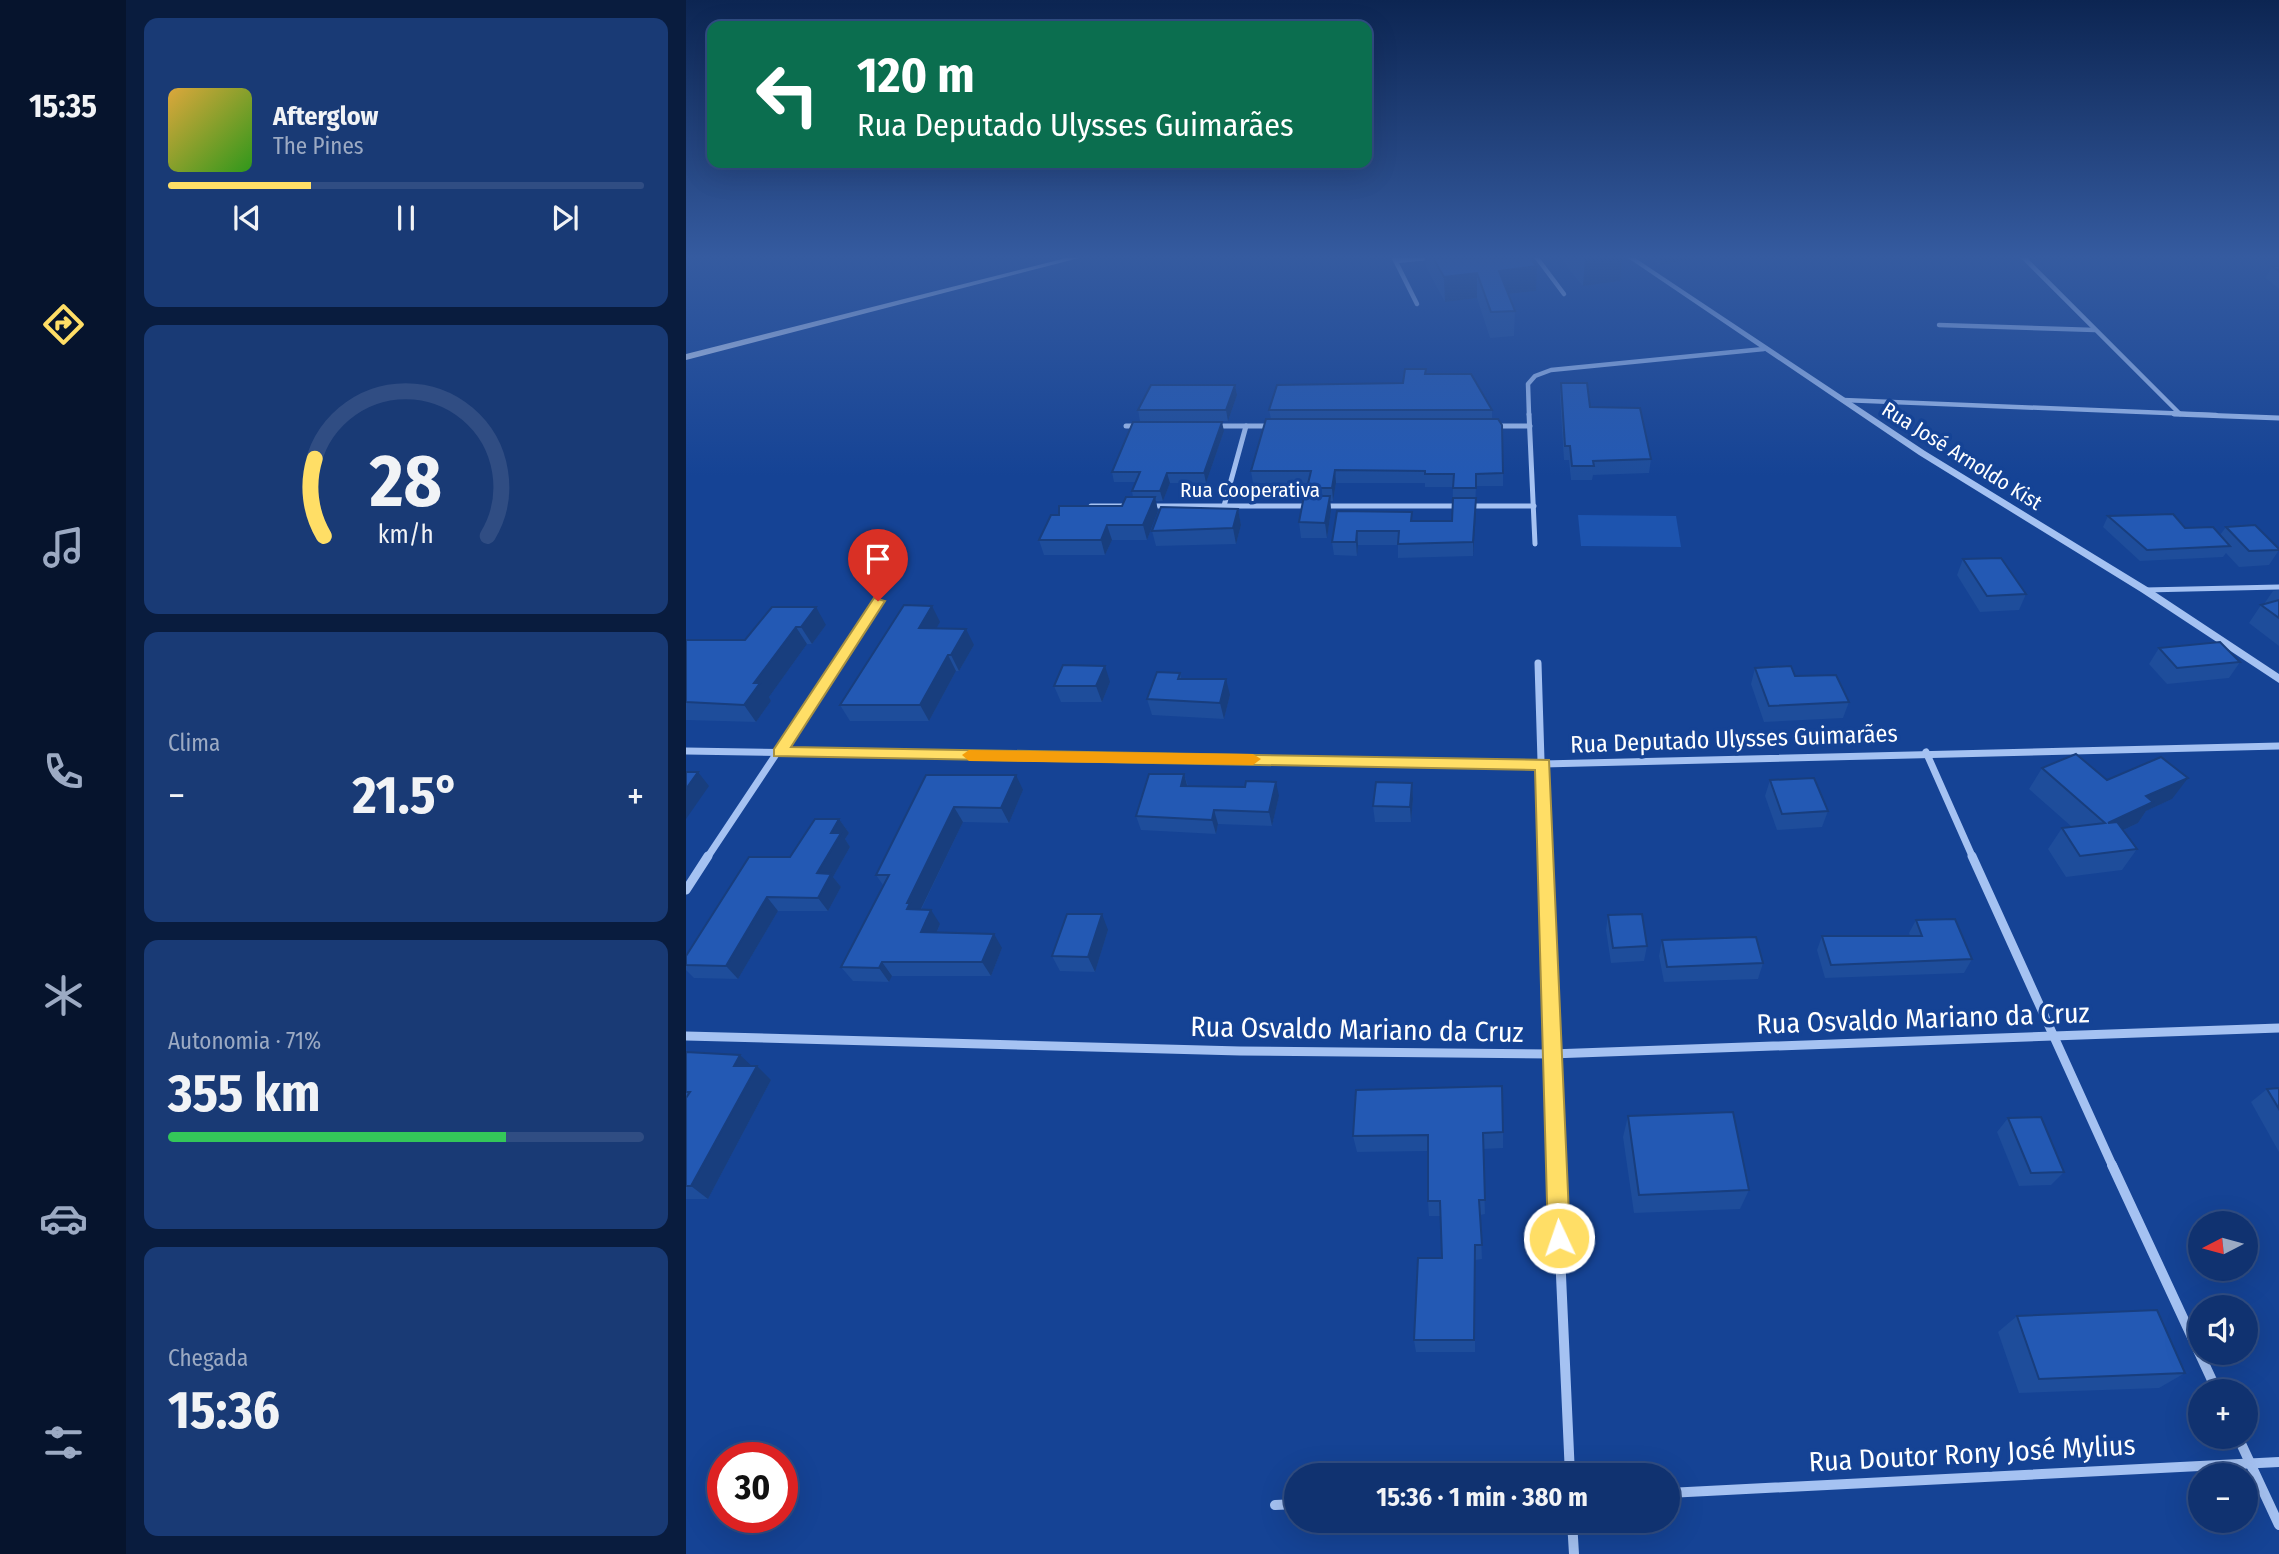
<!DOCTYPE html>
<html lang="pt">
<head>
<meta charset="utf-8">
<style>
  :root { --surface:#103270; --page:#193a75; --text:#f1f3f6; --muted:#9caac3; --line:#304d83; --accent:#ffde66 }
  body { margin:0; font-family:"Fira Sans Condensed",sans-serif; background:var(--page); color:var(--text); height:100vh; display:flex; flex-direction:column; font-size:26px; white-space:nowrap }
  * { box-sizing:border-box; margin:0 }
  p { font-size:23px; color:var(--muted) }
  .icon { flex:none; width:38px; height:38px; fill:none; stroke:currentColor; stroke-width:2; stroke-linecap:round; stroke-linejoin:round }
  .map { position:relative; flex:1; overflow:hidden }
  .panel { display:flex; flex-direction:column; gap:18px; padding:18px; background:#091c3e; width:560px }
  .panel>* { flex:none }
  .guide { position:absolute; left:21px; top:21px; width:665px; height:147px; border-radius:14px; box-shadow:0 7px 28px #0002,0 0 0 2px var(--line); background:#0b6e4f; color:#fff; overflow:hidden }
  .needle { width:46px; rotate:264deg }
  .fabs { position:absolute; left:1502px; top:1211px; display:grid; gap:14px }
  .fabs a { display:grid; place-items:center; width:70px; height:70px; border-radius:50%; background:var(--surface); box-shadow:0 7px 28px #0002,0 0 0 2px var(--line); font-size:35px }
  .speed { position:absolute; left:21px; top:1442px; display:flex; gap:14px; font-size:35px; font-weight:700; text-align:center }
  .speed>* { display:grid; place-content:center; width:91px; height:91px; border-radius:50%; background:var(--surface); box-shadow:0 7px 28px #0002,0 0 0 2px var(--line); line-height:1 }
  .speed .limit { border:10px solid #d22; background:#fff; color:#111 }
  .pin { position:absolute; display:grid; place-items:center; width:60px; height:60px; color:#fff; margin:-72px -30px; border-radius:50% 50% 50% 0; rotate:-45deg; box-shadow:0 0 7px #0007 }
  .pin .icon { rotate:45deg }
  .me { position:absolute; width:77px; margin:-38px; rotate:357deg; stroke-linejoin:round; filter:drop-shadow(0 0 5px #0008) }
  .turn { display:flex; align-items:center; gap:24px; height:147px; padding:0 35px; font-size:32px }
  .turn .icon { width:91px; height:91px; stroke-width:2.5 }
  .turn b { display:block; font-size:49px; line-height:60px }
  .big { font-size:52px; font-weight:700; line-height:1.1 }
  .panel .card { flex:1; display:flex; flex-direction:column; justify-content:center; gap:10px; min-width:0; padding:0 24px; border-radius:14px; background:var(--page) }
  .panel .dial { align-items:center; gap:0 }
  .dial svg { height:182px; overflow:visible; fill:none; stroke:var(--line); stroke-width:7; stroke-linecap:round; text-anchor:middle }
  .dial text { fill:var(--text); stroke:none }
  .song { display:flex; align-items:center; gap:21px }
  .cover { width:84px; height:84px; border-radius:10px; background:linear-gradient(135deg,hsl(40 70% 55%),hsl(110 70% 35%)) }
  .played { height:7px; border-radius:4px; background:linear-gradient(90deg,var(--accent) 30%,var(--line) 30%) }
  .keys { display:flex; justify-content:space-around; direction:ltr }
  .heat { display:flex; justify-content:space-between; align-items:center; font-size:38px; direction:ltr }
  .charge { height:10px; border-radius:5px; background:linear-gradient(90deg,#34c759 71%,var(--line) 0) }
  .trip { position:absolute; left:598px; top:1463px; width:396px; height:70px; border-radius:35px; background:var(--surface); box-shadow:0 7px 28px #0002,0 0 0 2px var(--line); font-weight:700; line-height:70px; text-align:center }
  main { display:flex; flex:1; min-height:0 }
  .dock { display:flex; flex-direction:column; width:126px; justify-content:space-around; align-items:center; background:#06142d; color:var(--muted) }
  .dock .icon { width:49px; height:49px }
  .dock .active { color:var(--accent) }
  .dock b { font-size:32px; color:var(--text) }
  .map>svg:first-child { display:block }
  .green { fill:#1d54af }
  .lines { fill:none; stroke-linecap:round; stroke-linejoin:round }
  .minor-far4 { stroke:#a5c2f2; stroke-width:4.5 }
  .minor-far3 { stroke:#a5c2f2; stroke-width:5 }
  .minor-far2 { stroke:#a5c2f2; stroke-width:7 }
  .minor-far1 { stroke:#a5c2f2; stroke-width:9 }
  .minor { stroke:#a5c2f2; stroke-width:10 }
  .tertiary { fill:#a5c2f2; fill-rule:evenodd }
  .secondary { fill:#d4e2fc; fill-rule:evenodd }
  .wall { fill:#1e4d9b }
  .shaded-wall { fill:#183e7e }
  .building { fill:#2359b4; stroke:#183e7e; stroke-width:2 }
  .route { fill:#ffde66; stroke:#a69042; stroke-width:2 }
  .slow { fill:#f59e0b }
  .labels { text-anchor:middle; stroke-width:7; stroke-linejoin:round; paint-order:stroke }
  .far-street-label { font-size:21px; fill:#fff; stroke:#154395 }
  .street-label { font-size:24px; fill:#fff; stroke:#154395 }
  .near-street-label { font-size:28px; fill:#fff; stroke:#154395 }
</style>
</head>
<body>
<main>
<nav class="dock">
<b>15:35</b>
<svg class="icon active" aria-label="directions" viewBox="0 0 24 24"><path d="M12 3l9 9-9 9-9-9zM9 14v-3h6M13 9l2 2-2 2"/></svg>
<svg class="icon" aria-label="music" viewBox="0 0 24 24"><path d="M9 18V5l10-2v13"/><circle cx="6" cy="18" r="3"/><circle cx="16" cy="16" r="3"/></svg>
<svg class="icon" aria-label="phone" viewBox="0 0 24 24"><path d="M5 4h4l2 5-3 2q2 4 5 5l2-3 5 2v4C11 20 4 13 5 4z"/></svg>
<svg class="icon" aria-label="climate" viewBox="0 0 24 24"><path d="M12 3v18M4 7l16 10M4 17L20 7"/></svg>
<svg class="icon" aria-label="car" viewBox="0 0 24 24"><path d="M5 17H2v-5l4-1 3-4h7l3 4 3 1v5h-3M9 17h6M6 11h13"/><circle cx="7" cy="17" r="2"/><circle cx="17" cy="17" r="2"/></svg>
<svg class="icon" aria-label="filters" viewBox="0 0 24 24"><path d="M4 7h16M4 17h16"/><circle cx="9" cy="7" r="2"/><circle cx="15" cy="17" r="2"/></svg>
</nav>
<section class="panel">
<div class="card">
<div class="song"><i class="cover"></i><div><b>Afterglow</b><p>The Pines</p></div></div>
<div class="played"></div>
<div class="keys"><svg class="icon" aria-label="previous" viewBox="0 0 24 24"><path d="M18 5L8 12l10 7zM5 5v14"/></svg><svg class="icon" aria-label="pause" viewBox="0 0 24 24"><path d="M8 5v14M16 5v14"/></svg><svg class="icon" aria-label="next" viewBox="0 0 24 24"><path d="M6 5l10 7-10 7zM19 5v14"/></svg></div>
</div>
<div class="card dial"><svg viewBox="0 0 100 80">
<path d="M14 69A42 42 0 1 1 86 69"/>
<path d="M14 69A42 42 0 0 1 10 35" stroke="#ffde66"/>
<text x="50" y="56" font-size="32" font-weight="700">28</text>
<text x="50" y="72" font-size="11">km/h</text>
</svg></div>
<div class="card"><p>Clima</p>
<div class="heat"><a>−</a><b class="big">21.5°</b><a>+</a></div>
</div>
<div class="card"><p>Autonomia · 71%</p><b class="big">355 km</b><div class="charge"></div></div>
<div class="card"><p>Chegada</p><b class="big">15:36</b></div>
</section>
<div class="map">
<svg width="1593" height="1554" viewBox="0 0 1593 1554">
  <rect width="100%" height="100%" fill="#154395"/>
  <polygon class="green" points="892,515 990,516 995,547 895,546"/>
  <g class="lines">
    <g class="minor-far4">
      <polyline points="708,258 731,304"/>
      <polyline points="851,258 878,294"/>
      <polyline points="1338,258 1494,414"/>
      <polyline points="710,261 741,258"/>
      <polyline points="1253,325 1409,330"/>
      <polyline points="1157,400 1530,415"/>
      <polyline points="843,415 842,384 849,376 865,370 1078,349"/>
    </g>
    <g class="minor-far3">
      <polyline points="843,414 849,544"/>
      <polyline points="1488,414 1593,418"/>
      <polyline points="440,426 455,426"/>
      <polyline points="530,426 588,426"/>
      <polyline points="806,426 844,426"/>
      <polyline points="405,506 443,506"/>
      <polyline points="462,506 625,506"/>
      <polyline points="538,506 560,426"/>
      <polyline points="637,506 848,506"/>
      <polyline points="1459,590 1593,587"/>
      <polyline points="185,612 192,601"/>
    </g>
    <g class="minor-far2">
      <polyline points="852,663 858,858"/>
      <polyline points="0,751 857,764 1593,746"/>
      <polyline points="1240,752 1287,858"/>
      <polyline points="21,858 186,610"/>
    </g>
    <g class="minor-far1">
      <polyline points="858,856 870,1167"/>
      <polyline points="1286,856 1427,1167"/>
      <polyline points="0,890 22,856"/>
      <polyline points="0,1036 554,1051 865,1054 1593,1028"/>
    </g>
    <g class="minor">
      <polyline points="870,1165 884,1475"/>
      <polyline points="1426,1165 1531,1391"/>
      <polyline points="1552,1437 1593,1525"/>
      <polyline points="982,1493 1593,1462"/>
      <polyline points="589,1505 611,1504"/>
      <polyline points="886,1521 888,1554"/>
    </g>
    <polygon class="tertiary" points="942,258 949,258 1239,451 1463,588 1593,674 1593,683 1455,592 1233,455"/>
    <polygon class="secondary" points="380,258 393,258 0,360 0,354"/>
  </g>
  <g class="wall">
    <polygon points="739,258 844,258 850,291 822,294 829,311 828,336 804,338 791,298 759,302 740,267"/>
    <polygon points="874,258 936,258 934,281 897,286"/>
    <polygon points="964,258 1008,258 1007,259 974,265"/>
    <polygon points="1586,266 1593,266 1593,289 1580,278"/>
    <polygon points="740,374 806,410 806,419 817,473 817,486 790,486 787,556 712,558 712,545 672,545 671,556 648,555 646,542 651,511 726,512 726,521 766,521 767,487 739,487 739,483 650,483 647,501 644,501 645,511 641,538 615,538 613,522 622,496 621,488 622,483 567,483 565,471 585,419 583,410 717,383"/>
    <polygon points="875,383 965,459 963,473 907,475 906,480 885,480 883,460 878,460 874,396"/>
    <polygon points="549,385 551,395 542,421 454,421 452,410"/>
    <polygon points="538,431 520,483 484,483 477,501 470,501 472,511 461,540 426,540 419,555 358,555 353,540 373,515 436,506 447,497 446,491 450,482 428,482 426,472"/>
    <polygon points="552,509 555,525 550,544 470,546 466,531"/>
    <polygon points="1422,516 1499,528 1534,535 1540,527 1593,549 1593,550 1583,565 1553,567 1540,553 1537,557 1454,561 1417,527"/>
    <polygon points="1277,559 1340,594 1333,610 1294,612 1271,575"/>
    <polygon points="1593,590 1593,646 1563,623 1575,605 1578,604 1587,591"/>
    <polygon points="86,607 140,625 126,644 121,644 83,697 85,701 70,722 0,720 0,640 59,640"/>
    <polygon points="254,622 250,628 288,645 273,671 270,671 243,721 164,721 154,705"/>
    <polygon points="1473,648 1554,662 1543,678 1481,684 1463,664"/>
    <polygon points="1069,668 1109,676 1163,702 1157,718 1078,722 1065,684"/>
    <polygon points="494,673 495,679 544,695 538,719 466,715 461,699"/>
    <polygon points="424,682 416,702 375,702 368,686"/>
    <polygon points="1356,768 1421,780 1486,799 1460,811 1452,823 1438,830 1451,849 1436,870 1380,877 1362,849 1376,828 1386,827 1343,789"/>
    <polygon points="498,774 502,786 593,796 586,826 532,824 530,834 455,830 450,816"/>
    <polygon points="240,775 337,790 323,823 277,822 235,910 254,924 251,932 316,948 305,976 206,976 203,982 167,981 155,967 197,885 190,875"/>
    <polygon points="1084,780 1142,811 1136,827 1091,830 1079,796"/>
    <polygon points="726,783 727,799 725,822 689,822 687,806"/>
    <polygon points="153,819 163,833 159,839 164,847 147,877 155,887 142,911 92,911 52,979 8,978 0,970 0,956 104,857"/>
    <polygon points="922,915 961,946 958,961 925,963 920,930"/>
    <polygon points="1230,920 1286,959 1278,973 1139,978 1131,950 1136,936 1224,936 1223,933"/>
    <polygon points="422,930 409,972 374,971 366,956"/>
    <polygon points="976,940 1077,963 1072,979 978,982 973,956"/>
    <polygon points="0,1052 66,1066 85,1080 22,1199 0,1199"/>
    <polygon points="1593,1088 1593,1152 1565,1102 1581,1089"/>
    <polygon points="942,1116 1063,1190 1054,1209 948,1213 937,1137"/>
    <polygon points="1322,1118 1378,1172 1365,1185 1333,1186 1311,1132"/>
    <polygon points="817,1132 817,1148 797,1149 799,1214 794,1215 796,1259 789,1260 789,1352 730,1352 728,1340 756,1258 755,1216 743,1216 742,1201 742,1151 671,1152 667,1136"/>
    <polygon points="1331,1316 1499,1373 1473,1388 1333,1393 1312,1332"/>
  </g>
  <g class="shaded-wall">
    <polygon points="908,258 936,258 934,281 897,286 899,259"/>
    <polygon points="974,258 1008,258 1007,259 974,265"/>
    <polygon points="851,266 850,291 813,295 813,271"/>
    <polygon points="791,273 791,298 759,302 758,277"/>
    <polygon points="549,385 551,395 542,421 540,410"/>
    <polygon points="536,422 538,431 520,483 518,473"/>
    <polygon points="649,470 650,483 647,501 646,488"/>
    <polygon points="481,473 484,483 477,501 474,491"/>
    <polygon points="644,496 645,511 641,538 639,523"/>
    <polygon points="469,497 472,511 461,540 457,525"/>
    <polygon points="790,498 790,511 787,556 787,542"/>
    <polygon points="552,509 555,525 550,544 547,528"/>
    <polygon points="421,525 426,540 419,555 415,540"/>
    <polygon points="671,531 672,545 671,556 670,542"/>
    <polygon points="246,606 254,622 241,644 233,628"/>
    <polygon points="130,607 140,625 126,644 115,627"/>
    <polygon points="110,627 121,644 83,697 85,701 70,722 58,705 68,683"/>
    <polygon points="280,629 288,645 273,671 265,655"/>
    <polygon points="262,655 270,671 243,721 234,705"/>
    <polygon points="419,666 424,682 416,702 410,686"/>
    <polygon points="540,679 544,695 538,719 534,703"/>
    <polygon points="12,772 23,786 0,819 0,789"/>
    <polygon points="498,774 502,789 495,786"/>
    <polygon points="330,775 337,790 323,823 315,808"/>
    <polygon points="1502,778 1486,799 1460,811 1452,823 1408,844 1422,823 1460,796"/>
    <polygon points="590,782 593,796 586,826 583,812"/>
    <polygon points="726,783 727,799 725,822 724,807"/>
    <polygon points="268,807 277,822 232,915 221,909 221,903"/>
    <polygon points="528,810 532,824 530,834 526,820"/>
    <polygon points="153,819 163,833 159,839 164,847 147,877 155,887 142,911 132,898 131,873 145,833"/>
    <polygon points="81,897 92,911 52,979 40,966"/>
    <polygon points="245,910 254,924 245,946 235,932"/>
    <polygon points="416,914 422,930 409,972 402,957"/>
    <polygon points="308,934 316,948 305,976 296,962"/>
    <polygon points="196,962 206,976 203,982 193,968"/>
    <polygon points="54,1055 69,1069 48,1066"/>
    <polygon points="71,1066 85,1080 22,1199 5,1186"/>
  </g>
  <g class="building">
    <polygon points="747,258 844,258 851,266 813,271 829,311 805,312 791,273 758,277"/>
    <polygon points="1586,266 1593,266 1593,271"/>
    <polygon points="719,369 740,369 739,374 785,374 806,410 583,410 591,385 717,383"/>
    <polygon points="875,383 901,383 904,407 954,408 965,459 907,461 908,466 886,466 884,446 879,446"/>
    <polygon points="465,385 549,385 540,410 452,410"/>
    <polygon points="580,419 812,419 816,425 817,473 790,474 790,488 767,488 768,474 739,474 739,471 649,470 646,488 621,488 625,471 565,471"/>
    <polygon points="447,422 536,422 518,473 481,473 474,491 446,491 454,472 426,472"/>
    <polygon points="618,496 644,496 639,523 613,522"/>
    <polygon points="440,497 469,497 457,525 421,525 415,540 353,540 365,515 373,515 373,506 436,506"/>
    <polygon points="767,498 790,498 787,542 712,544 713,531 671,531 670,542 646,542 651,511 726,512 725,521 766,521"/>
    <polygon points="475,507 552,509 547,528 466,531"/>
    <polygon points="1487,514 1499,528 1527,527 1544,546 1461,550 1422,516"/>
    <polygon points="1569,525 1593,549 1593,550 1563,551 1540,527"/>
    <polygon points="1315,558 1340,594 1301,596 1277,559"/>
    <polygon points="1593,600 1593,618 1575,605"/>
    <polygon points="218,605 246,606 233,628 280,629 265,655 262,655 234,705 154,705"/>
    <polygon points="86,607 130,607 115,627 110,627 68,683 74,683 58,705 0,702 0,640 59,640"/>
    <polygon points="1534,642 1554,662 1491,668 1473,648"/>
    <polygon points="377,665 419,666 410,686 368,686"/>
    <polygon points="1105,666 1109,676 1150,675 1163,702 1083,706 1069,668"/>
    <polygon points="471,672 494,673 492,679 540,679 534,703 461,699"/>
    <polygon points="1390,754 1421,780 1475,757 1502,778 1460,796 1467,802 1422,823 1431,822 1451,849 1394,856 1376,828 1419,823 1356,768"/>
    <polygon points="0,772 12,772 0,789"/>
    <polygon points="463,774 498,774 495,786 559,787 560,781 590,782 583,812 528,810 526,820 450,816"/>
    <polygon points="240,775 330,775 315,808 268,807 221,903 224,903 221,909 245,910 235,932 308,934 296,962 196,962 193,968 155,967 203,875 190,875"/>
    <polygon points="1128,778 1142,811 1096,814 1084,780"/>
    <polygon points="690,782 726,783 724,807 687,806"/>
    <polygon points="129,819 153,819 145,833 155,833 131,873 145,874 132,898 81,897 40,966 0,965 0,956 63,857 104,857"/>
    <polygon points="381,914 416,914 402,957 366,956"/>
    <polygon points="956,914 961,946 927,948 922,915"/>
    <polygon points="1269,919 1286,959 1145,965 1136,936 1236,936 1230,920"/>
    <polygon points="1070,937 1077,963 981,967 976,940"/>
    <polygon points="0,1052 54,1055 48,1066 71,1066 5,1186 0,1186 0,1098 4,1092 0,1092"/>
    <polygon points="816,1086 817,1132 797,1133 799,1200 793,1200 796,1245 789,1245 788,1340 728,1340 732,1258 756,1258 754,1201 742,1201 742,1135 667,1136 670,1090"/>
    <polygon points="1593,1088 1593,1109 1581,1089"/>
    <polygon points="1047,1112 1063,1190 953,1195 942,1116"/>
    <polygon points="1355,1117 1378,1172 1345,1173 1322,1118"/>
    <polygon points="1471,1310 1499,1373 1353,1379 1331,1316"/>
  </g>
  <linearGradient id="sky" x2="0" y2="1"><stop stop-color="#0c2552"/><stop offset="0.54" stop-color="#355ba0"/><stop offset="1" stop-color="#355ba0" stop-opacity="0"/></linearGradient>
  <rect width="1593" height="476" fill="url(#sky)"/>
  <polygon class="route" points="188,598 199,601 105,747 863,760 884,1238 881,1246 873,1249 865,1246 862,1238 849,770 88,756 88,749"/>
  <polygon class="slow" points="283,750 567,754 575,759 567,765 283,761 276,755"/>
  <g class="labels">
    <g class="far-street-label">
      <text transform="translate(1276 456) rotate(32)" y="7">Rua José Arnoldo Kist</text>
      <text x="564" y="497">Rua Cooperativa</text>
    </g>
    <g class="street-label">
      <text transform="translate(1048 739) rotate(-2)" y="8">Rua Deputado Ulysses Guimarães</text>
    </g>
    <g class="near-street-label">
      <text transform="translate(1237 1018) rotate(-2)" y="10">Rua Osvaldo Mariano da Cruz</text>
      <text transform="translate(671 1029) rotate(1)" y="10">Rua Osvaldo Mariano da Cruz</text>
      <text transform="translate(1286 1453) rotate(-3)" y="10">Rua Doutor Rony José Mylius</text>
    </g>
  </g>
</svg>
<div class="fabs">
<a><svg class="needle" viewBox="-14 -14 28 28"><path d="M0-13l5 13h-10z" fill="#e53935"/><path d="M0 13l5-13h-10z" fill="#9caac3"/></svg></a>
<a><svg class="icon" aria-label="sound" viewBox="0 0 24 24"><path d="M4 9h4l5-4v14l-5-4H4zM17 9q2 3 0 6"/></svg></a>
<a>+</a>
<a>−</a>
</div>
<div class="speed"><div class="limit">30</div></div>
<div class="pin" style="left:192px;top:601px;background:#d93025"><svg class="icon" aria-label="arrive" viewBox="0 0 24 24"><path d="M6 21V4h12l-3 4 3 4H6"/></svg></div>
<svg class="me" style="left:873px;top:1238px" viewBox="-20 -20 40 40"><circle r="17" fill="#ffde66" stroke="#fff" stroke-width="3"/><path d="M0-11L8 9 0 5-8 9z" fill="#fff"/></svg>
<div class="trip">15:36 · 1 min · 380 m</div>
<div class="guide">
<div class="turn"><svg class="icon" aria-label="left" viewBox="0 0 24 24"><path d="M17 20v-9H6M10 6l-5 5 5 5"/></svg><div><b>120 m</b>Rua Deputado Ulysses Guimarães</div></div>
</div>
</div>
</main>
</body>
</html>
